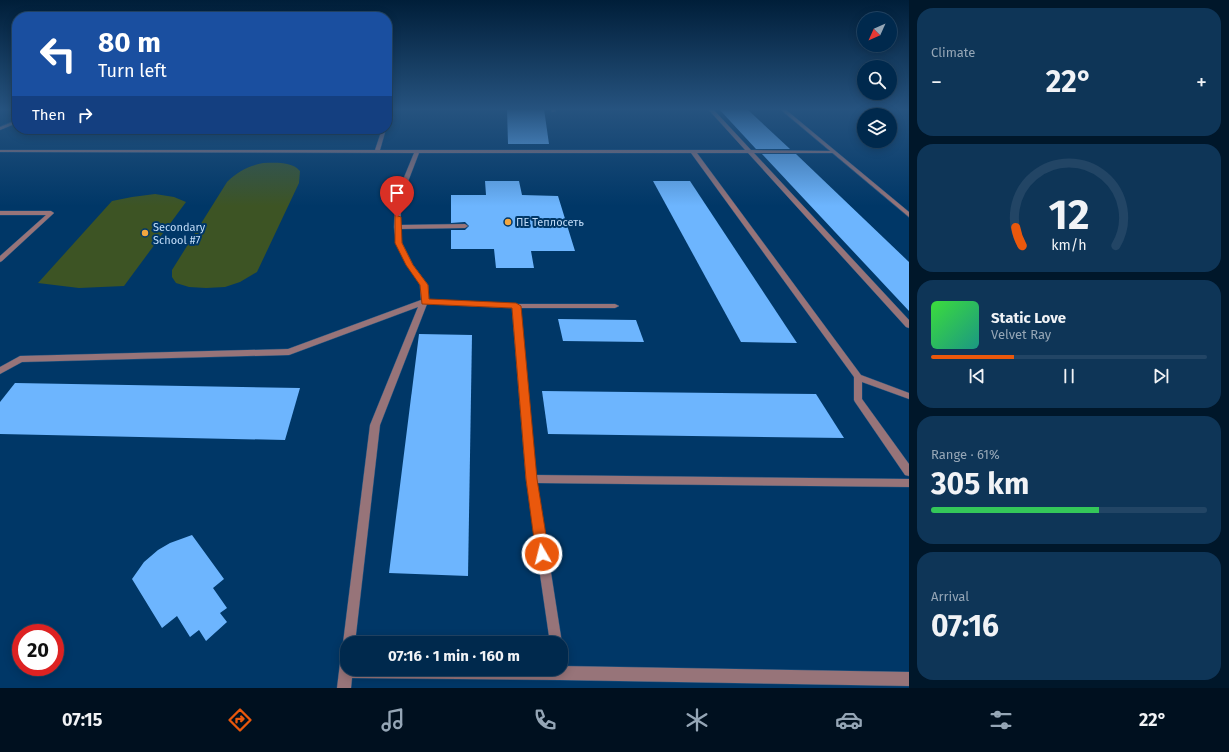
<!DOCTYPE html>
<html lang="en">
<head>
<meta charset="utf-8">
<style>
  :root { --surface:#00294d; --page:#0e3557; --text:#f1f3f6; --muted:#95a6b6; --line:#224565; --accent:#ea580c }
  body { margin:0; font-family:"Fira Sans",sans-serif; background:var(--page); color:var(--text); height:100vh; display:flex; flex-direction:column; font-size:15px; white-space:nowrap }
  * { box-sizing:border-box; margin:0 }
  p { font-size:13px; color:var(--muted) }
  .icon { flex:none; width:22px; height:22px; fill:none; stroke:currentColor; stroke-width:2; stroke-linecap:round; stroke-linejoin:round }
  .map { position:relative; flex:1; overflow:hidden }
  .panel { display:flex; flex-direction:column; gap:8px; padding:8px; background:#00172a; width:320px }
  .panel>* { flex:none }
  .hud { position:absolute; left:12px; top:12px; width:380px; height:122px; border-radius:16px; box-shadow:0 2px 10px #0003,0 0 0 1px var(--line); background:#1a4fa0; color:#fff; overflow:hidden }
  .needle { width:26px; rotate:225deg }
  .tools { position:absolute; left:857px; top:12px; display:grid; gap:8px }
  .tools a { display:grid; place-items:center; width:40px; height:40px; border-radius:50%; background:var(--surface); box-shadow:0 2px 10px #0003,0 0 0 1px var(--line); font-size:20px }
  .speed { position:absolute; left:12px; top:624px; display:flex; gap:8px; font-size:20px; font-weight:700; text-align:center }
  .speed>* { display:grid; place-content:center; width:52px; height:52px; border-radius:50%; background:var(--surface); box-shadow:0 2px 10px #0003,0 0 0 1px var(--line); line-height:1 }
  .speed .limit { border:6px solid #d22; background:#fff; color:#111 }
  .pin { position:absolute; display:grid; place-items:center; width:34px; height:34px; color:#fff; margin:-41px -17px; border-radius:50% 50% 50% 0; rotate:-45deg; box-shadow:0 0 4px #0007 }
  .pin .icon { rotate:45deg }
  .me { position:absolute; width:44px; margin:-22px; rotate:352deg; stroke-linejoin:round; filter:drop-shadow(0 0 3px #0008) }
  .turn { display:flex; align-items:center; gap:14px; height:84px; padding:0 20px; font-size:18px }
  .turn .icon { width:52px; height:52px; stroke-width:2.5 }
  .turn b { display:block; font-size:28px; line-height:34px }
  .then { display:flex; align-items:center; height:38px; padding:0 20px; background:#0003; gap:8px; font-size:15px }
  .big { font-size:30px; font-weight:700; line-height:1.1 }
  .panel .tile { flex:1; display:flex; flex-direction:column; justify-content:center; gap:6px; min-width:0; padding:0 14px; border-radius:16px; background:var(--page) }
  .panel .dial { align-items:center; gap:0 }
  .dial svg { height:104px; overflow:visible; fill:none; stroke:var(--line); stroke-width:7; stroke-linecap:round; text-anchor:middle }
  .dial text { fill:var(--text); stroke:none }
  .song { display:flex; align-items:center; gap:12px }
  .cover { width:48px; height:48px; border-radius:6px; background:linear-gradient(135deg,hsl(120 70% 55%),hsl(170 70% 35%)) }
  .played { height:4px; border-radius:2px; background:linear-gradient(90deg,var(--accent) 30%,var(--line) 30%) }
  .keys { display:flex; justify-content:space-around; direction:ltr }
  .heat { display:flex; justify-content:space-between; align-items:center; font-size:22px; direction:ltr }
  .charge { height:6px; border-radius:3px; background:linear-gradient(90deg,#34c759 61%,var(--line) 0) }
  .trip { position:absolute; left:340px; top:636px; width:228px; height:40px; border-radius:16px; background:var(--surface); box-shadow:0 2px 10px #0003,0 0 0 1px var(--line); font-weight:700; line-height:40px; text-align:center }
  .tabs { display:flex; height:64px; justify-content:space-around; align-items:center; background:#00101f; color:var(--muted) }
  .tabs .icon { width:28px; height:28px }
  .tabs .on { color:var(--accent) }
  .tabs b { font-size:18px; color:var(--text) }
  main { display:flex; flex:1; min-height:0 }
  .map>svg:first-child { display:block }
  .green { fill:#3d5424 }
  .building { fill:#6db5fe }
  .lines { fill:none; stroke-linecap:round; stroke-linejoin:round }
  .service-casing { stroke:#235581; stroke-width:1 }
  .tertiary-casing { stroke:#235581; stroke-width:1 }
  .service { fill:#977479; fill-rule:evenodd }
  .tertiary { fill:#977479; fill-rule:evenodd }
  .route { fill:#ea580c; stroke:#983908 }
  .poi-dot { fill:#f1a640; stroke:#003767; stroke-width:1.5 }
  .labels { text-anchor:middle; stroke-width:4; stroke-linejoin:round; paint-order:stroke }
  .far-poi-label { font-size:11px; fill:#c1dcf8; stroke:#003767; text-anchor:start }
</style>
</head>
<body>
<main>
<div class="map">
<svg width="909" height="688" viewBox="0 0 909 688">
  <rect width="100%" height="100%" fill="#003767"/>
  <g class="green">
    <path d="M263,163C275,163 291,161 300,171L299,183L257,272L240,282L225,287L206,288L189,287L176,283L172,277V270L227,182C238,171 248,166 263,163Z"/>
    <polygon points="155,194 174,197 186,202 124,286 79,288 38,283 112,201 132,197"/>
  </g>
  <g class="building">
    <polygon points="507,109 544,109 549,144 508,144"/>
    <polygon points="719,109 747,109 790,149 756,149"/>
    <polygon points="762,154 796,154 909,262 909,311"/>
    <polygon points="485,181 519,181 522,195 558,196 575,251 531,251 534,268 496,268 494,249 451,249 451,230 465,230 469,226 465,222 451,223 451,195 486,195"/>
    <polygon points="653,181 690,181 797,343 741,342"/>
    <polygon points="558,319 636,320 644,342 563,341"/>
    <polygon points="419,334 472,335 468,576 389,573"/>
    <polygon points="15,383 300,388 285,440 0,434 0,402"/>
    <polygon points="542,391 816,394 844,438 548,434"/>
    <polygon points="192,535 224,579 213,588 227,608 220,613 227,622 206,641 199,630 190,637 177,616 162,628 132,579 144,562 158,550 170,543"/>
  </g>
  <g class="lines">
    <g class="service-casing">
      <g id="service">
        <polygon points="387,109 391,109 389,117 387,118"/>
        <polygon points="551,109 555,109 556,111 552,112"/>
        <polygon points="708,109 713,109 751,150 833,151 835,152 833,153 754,153 909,320 909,328 906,327 748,153 697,153 861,375 909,393 909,399 862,382 862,399 909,464 909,476 905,475 855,402 854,400 854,377 691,153 419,153 404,192 401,209 400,225 465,224 468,226 465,228 400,229 402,243 413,265 428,285 429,300 516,304 615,304 619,306 615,308 520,308 536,475 909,479 909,487 537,483 562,643 561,646 561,643 550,643 526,479 512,308 427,304 380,425 355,643 347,643 347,649 344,648 343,643 370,425 418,307 289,355 22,362 0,374 0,367 20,356 288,349 421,300 420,285 407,265 396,243 394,227 395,209 398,192 414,153 0,152 0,150 375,150 382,129 386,129 380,150 745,150"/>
        <polygon points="17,120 17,123 0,130 0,127"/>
        <polygon points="0,211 51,211 54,213 2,261 0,262 0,256 46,215 0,215"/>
        <polygon points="347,656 347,669 561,669 561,666 909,672 909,686 560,680 352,678 351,688 337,688 340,663 342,658"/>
      </g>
    </g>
    <g class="tertiary-casing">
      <polygon id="tertiary" points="780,109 785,109 909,212 909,217"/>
    </g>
    <use href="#service" class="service"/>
    <use href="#tertiary" class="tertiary"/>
  </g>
  <linearGradient id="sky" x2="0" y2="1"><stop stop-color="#001e39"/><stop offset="0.53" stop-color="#26537f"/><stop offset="1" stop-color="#26537f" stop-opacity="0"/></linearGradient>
  <rect width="909" height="206" fill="url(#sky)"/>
  <polygon class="route" points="395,215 401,217 402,243 413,265 428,285 429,299 516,303 521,306 537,479 549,554 547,558 542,560 538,558 536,554 526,479 512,308 422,304 420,285 406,265 395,243"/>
  <g class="poi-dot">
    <circle cx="508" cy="222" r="4"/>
    <circle cx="145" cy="233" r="4"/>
  </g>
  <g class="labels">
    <g class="far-poi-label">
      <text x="516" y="226">ПЕ Теплосеть</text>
      <text x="153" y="231">Secondary<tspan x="153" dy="13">School #7</tspan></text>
    </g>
  </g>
</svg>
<div class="tools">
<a><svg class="needle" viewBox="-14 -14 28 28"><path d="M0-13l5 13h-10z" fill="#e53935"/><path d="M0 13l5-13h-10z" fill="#95a6b6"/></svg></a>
<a><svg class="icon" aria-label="search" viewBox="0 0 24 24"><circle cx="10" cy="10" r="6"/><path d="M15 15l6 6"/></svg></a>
<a><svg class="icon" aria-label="layers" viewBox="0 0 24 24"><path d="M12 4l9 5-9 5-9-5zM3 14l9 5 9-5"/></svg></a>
</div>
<div class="speed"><div class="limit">20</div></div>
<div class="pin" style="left:397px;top:217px;background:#d93025"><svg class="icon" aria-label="arrive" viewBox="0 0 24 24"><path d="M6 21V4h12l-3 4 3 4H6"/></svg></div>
<svg class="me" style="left:542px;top:554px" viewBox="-20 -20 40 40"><circle r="17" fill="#ea580c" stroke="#fff" stroke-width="3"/><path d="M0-11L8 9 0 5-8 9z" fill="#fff"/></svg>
<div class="trip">07:16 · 1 min · 160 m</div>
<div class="hud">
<div class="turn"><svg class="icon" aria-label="left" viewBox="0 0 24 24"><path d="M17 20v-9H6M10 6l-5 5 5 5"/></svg><div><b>80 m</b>Turn left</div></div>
<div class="then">Then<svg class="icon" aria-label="right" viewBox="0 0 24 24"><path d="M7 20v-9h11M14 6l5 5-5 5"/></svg></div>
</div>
</div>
<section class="panel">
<div class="tile"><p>Climate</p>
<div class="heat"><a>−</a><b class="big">22°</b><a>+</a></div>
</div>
<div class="tile dial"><svg viewBox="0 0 100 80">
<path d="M14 69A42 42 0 1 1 86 69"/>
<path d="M14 69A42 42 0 0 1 9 55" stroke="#ea580c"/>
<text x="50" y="56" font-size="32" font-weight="700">12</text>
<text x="50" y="72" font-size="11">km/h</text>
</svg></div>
<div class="tile">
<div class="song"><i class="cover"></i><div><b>Static Love</b><p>Velvet Ray</p></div></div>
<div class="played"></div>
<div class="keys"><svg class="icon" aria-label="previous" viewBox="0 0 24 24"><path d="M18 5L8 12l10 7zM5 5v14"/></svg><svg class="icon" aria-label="pause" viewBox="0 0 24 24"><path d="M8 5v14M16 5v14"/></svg><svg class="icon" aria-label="next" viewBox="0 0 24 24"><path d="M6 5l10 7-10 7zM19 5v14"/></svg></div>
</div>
<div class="tile"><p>Range · 61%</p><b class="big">305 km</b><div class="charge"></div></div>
<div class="tile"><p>Arrival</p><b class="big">07:16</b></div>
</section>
</main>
<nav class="tabs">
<b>07:15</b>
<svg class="icon on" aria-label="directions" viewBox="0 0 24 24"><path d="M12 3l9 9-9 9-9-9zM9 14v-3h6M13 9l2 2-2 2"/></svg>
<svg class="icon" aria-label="music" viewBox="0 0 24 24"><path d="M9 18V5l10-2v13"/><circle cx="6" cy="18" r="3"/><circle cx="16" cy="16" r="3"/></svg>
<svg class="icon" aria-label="phone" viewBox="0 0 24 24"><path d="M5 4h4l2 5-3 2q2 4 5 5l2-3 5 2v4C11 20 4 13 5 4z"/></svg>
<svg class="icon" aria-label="climate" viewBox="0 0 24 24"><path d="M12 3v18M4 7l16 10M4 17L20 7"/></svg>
<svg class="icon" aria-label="car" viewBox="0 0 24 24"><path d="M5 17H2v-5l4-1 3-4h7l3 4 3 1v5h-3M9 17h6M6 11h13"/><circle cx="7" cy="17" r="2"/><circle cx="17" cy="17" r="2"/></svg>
<svg class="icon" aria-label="filters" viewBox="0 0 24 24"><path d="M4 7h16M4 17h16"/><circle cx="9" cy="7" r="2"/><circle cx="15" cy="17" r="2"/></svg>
<b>22°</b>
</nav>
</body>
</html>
